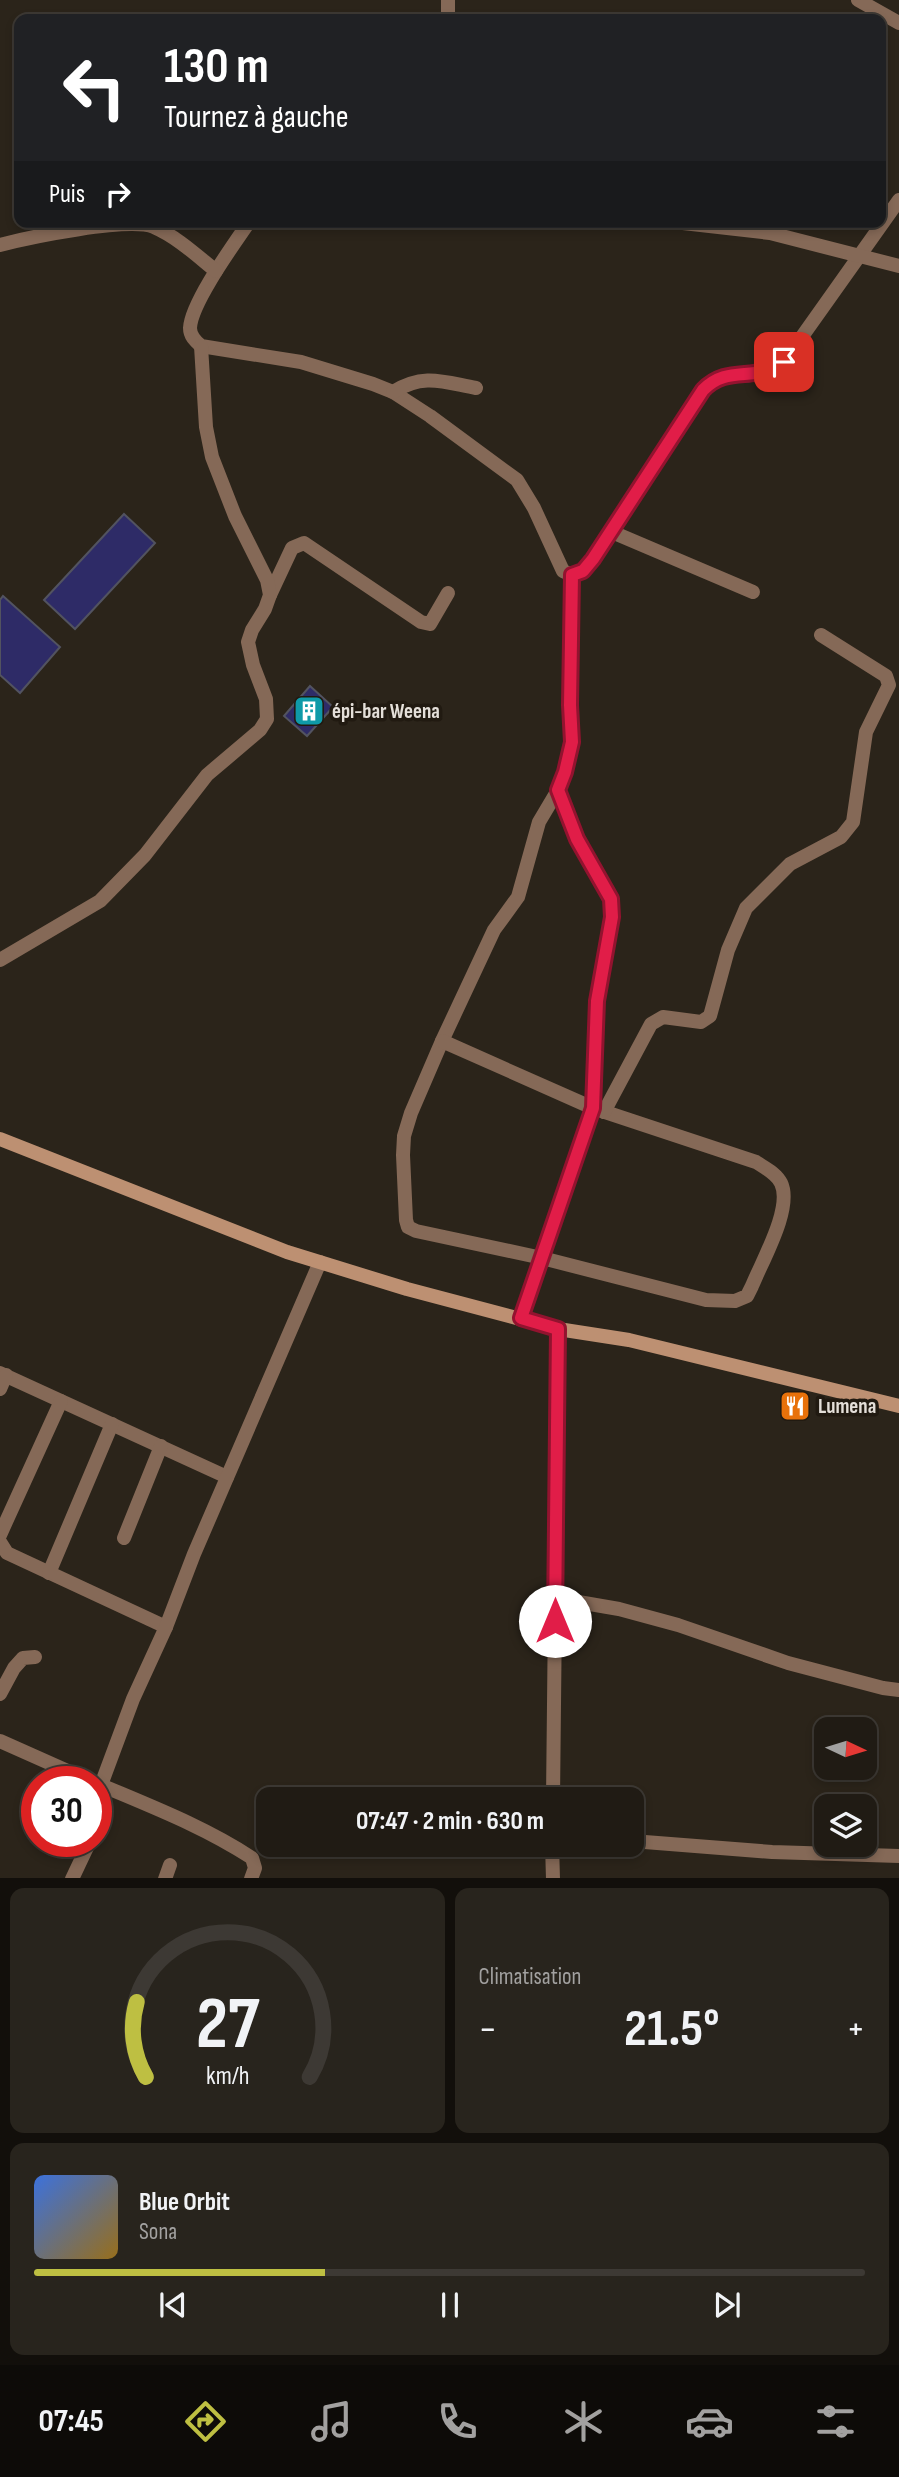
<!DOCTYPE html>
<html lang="fr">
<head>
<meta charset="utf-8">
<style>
  :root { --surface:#201b14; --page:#28241d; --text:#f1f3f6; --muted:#a2a1a0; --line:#3d3934; --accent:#bebf42 }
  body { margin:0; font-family:"Sofia Sans Condensed",sans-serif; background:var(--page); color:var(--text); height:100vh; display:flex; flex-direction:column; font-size:26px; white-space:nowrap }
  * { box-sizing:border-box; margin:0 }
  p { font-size:23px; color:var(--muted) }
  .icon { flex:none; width:38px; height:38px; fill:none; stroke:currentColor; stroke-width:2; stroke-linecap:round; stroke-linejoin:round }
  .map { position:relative; height:1878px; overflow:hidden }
  .side { display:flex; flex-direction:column; gap:10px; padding:10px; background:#120f0b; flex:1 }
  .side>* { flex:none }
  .guide { position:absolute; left:14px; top:14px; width:872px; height:214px; border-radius:14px; box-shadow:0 4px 10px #0003,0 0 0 2px var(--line); background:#202124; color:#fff; overflow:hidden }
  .needle { width:46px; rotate:94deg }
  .buttons { position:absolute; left:814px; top:1717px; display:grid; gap:14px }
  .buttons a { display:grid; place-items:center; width:63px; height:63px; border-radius:14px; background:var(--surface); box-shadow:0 4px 10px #0003,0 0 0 2px var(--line); font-size:35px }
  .speed { position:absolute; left:21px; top:1766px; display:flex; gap:14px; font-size:35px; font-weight:700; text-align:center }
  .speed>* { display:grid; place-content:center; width:91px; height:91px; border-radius:50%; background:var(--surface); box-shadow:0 4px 10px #0003,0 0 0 2px var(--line); line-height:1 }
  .speed .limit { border:10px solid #d22; background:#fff; color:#111 }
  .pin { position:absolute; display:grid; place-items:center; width:60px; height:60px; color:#fff; margin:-30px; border-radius:14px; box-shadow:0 4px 10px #0006 }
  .me { position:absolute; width:77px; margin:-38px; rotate:0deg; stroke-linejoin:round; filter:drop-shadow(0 0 5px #0008) }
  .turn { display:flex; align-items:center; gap:24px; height:147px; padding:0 35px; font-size:32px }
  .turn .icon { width:91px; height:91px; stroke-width:2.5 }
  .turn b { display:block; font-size:49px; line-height:60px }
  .then { display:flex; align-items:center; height:66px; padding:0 35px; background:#0003; gap:14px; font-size:26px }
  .big { font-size:52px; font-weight:700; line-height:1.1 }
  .side .widget { flex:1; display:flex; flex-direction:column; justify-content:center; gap:10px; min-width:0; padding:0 24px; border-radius:14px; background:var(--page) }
  .side .dial { align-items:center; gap:0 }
  .dial svg { height:182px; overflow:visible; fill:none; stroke:var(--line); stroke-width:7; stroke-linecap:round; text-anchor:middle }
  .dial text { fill:var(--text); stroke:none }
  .song { display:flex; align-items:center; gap:21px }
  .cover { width:84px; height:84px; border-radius:10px; background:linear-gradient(135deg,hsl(220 70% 55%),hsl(40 70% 35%)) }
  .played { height:7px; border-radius:4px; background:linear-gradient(90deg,var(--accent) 35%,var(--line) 35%) }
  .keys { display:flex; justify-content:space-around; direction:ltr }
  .heat { display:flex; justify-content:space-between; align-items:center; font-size:38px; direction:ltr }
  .side .tiles { flex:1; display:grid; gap:10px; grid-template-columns:1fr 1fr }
  .widget:last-child { grid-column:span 2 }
  .trip { position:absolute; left:256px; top:1787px; width:388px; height:70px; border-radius:14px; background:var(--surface); box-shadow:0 4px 10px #0003,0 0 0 2px var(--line); font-weight:700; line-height:70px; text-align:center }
  .tab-bar { display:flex; height:112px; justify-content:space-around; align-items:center; background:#0d0b08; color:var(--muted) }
  .tab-bar .icon { width:49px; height:49px }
  .tab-bar .selected { color:var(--accent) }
  .tab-bar b { font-size:32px; color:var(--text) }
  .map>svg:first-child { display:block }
  .building { fill:#2e2b67; stroke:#525360; stroke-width:2 }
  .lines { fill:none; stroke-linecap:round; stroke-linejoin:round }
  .street { stroke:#856957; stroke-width:14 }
  .secondary { stroke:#bd9072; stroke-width:14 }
  .route-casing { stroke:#92132f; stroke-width:18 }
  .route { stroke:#e11d48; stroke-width:12 }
  .labels { text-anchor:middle; stroke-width:7; stroke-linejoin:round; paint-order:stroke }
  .poi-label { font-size:21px; font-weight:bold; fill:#e4dfd9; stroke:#211a11; text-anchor:start }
</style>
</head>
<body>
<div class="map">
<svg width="899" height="1879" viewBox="0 0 899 1879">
  <rect width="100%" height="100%" fill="#2b241a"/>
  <g class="building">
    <polygon points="124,514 155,543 75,629 44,600"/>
    <polygon points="3,596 60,647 20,693 0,675 0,600"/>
    <polygon points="310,686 333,707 307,736 284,716"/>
  </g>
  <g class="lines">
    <g class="street">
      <polyline points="858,0 899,23"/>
      <polyline points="448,19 448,0"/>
      <path d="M249,222C234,244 191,303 190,328C190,336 195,341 201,346L301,362L373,384L393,392L430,416L517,480L534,508L563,571L572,575L583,571L593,559L703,389C725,368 744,380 769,372C775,370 779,365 784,362L899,200"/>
      <polyline points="674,222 770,233 899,266"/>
      <path d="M0,245C30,237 128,217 154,227C177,237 196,255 216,271"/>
      <path d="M393,392C424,373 443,382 476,388"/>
      <polyline points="612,532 753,592"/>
      <polyline points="270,595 292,548 304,543 421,622 430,624 448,593"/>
      <path d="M558,790L577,839L611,899L612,917L597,1001L593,1108L756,1162C765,1168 776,1173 781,1183C793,1208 762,1261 752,1286L747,1296L735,1301L706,1300L542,1258L416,1231L408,1227L406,1220L403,1155L404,1136L411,1113L442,1041L494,930L518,897L539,822L558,790L565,772L572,742L570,705L572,575"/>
      <polyline points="0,960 100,901 145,855 207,775 260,730 267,719 266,699 253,665 248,642 252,630 265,609 270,595 267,580 235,516 212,457 206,427 201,346"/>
      <polyline points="442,1041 593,1108 521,1318"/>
      <polyline points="604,1112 651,1024 663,1017 701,1022 710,1016 728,950 746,908 790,864 841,837 853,822 866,732 889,685 886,676 821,635"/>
      <polyline points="0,1373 227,1477"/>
      <polyline points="0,1389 6,1375"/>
      <polyline points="0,1535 61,1401"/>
      <polyline points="124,1538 161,1446"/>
      <polyline points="0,1542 7,1553 166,1627"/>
      <polyline points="49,1573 112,1424"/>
      <polyline points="555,1598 619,1609 678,1625 788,1663 883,1688 899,1690"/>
      <polyline points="0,1694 14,1668 23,1658 35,1657"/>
      <polyline points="0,1741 92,1782"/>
      <path d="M96,1783C150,1806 203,1826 252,1858L255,1868L251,1879"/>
      <polyline points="553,1799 558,1329"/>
      <polyline points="96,1825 101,1785 133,1699 166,1627 194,1554 320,1262"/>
      <polyline points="632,1841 772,1852 899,1856"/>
      <polyline points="552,1844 553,1879"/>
      <polyline points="72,1879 90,1841"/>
      <polyline points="165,1879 170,1865"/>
    </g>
    <polyline class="secondary" points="0,1139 287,1252 407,1289 558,1329 629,1340 899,1406"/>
  </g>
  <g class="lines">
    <g class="route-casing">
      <path id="route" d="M555,1621L558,1329L521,1318L593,1108L597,1001L612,917L611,899L577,839L558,790L565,772L572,742L570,705L572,575L583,571L593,559L703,390C728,364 755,383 784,362"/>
    </g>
    <use href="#route" class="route"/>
  </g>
  <defs>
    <g id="building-square" transform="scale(1.575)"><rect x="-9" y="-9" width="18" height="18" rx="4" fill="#0f9aa8" stroke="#211a11"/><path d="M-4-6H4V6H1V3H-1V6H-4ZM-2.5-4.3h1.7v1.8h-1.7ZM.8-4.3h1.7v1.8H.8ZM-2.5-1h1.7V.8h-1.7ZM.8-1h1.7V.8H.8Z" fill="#fff"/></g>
    <g id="restaurant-square" transform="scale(1.575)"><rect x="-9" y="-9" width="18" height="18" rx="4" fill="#e8710a" stroke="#211a11"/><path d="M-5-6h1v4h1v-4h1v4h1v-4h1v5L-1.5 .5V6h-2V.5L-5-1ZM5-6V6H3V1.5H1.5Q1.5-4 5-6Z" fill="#fff"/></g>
  </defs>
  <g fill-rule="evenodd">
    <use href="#building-square" x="309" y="711"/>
    <use href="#restaurant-square" x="795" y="1406"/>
  </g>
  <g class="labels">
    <g class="poi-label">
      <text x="332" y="718">épi-bar Weena</text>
      <text x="818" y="1413">Lumena</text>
    </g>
  </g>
</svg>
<div class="buttons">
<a><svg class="needle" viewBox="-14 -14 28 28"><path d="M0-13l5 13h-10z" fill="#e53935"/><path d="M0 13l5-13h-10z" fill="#a2a1a0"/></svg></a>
<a><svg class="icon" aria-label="layers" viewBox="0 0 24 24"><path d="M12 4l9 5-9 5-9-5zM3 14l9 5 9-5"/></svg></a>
</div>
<div class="speed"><div class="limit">30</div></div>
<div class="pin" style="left:784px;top:362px;background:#d93025"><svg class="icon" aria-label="arrive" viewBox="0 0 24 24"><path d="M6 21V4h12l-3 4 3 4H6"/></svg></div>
<svg class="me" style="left:555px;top:1621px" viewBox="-20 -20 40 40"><circle r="19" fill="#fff"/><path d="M0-13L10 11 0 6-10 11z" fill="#e11d48"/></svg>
<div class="trip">07:47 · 2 min · 630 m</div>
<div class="guide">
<div class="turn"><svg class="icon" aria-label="left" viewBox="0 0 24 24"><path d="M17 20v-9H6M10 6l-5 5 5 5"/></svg><div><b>130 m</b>Tournez à gauche</div></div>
<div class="then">Puis<svg class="icon" aria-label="right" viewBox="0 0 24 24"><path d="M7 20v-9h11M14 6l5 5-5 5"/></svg></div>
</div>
</div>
<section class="side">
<div class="tiles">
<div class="widget dial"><svg viewBox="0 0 100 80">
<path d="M14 69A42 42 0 1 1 86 69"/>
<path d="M14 69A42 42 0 0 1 10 36" stroke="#bebf42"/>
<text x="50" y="56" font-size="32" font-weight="700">27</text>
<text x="50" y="72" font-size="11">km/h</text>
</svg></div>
<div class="widget"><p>Climatisation</p>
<div class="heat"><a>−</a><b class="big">21.5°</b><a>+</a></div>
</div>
<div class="widget">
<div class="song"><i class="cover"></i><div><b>Blue Orbit</b><p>Sona</p></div></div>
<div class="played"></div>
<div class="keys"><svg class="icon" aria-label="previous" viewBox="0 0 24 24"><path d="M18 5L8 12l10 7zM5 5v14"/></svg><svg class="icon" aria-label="pause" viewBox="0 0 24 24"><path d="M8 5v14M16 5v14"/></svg><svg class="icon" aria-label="next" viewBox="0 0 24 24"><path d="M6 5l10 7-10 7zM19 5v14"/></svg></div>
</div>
</div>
</section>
<nav class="tab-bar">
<b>07:45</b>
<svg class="icon selected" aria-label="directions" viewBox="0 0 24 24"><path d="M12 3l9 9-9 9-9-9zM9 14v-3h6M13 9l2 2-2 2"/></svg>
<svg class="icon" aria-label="music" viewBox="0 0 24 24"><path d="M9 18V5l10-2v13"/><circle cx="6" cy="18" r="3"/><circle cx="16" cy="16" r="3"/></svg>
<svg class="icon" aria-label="phone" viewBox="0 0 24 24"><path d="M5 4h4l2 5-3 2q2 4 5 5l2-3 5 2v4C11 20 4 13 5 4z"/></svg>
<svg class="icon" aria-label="climate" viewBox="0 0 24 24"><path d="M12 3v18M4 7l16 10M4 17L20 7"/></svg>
<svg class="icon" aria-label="car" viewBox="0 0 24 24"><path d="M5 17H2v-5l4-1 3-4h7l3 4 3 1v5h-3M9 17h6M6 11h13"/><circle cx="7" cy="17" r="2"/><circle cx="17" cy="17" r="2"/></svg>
<svg class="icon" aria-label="filters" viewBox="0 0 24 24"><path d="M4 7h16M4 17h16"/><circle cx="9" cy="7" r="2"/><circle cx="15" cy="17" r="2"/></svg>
</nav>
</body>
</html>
